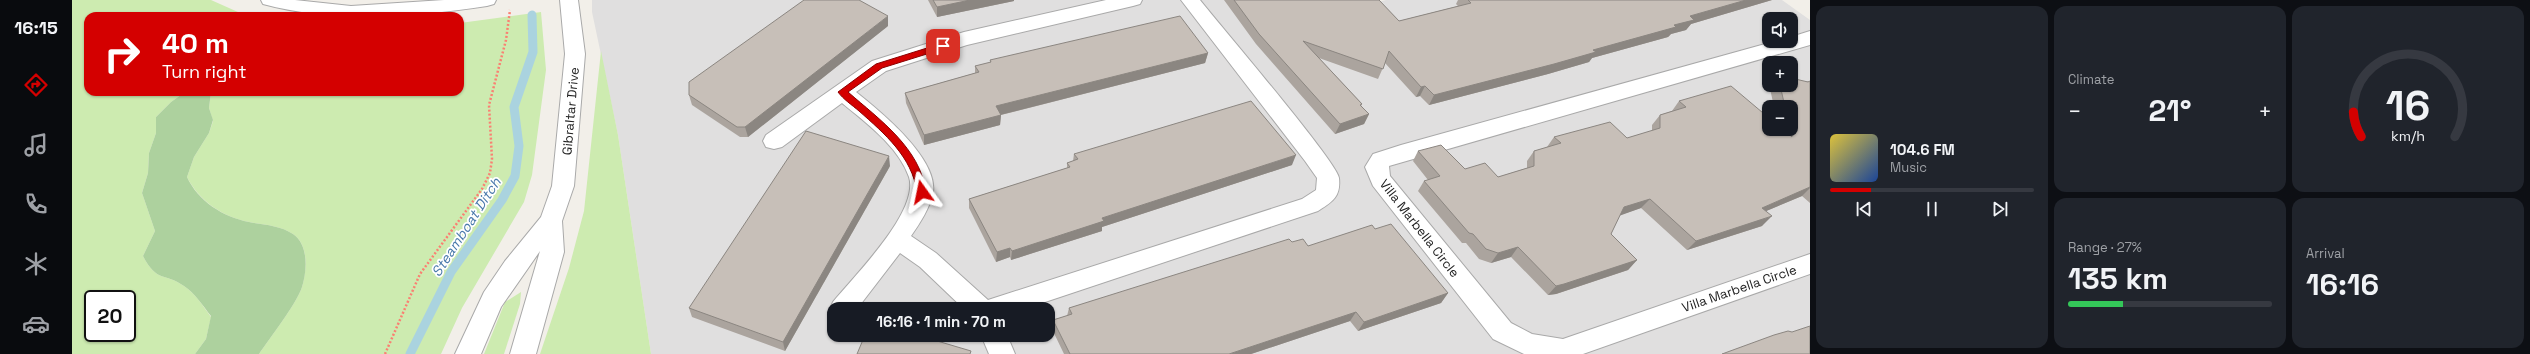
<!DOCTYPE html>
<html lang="en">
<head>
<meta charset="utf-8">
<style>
  :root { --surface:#171b24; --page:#20242c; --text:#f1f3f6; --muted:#9ea1a6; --line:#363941; --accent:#d40000 }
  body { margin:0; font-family:"Space Grotesk",sans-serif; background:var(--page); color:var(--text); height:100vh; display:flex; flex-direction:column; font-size:15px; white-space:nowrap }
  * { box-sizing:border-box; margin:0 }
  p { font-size:13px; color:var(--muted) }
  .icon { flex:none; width:22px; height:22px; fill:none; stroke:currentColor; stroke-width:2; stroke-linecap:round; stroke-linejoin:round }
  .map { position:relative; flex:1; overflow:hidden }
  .side { display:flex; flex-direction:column; gap:6px; padding:6px; background:#0d0f14; width:720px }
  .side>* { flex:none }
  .banner { position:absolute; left:12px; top:12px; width:380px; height:84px; border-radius:12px; box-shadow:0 1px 3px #0004; background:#d40000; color:#fff; overflow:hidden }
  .tools { position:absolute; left:1690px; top:12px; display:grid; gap:8px }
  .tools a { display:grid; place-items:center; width:36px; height:36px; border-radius:8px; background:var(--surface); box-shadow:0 1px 3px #0004; font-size:20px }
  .speed { position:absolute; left:12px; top:290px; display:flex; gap:8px; font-size:20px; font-weight:700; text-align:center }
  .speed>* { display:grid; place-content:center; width:52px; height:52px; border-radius:50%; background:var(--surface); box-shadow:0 1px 3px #0004; line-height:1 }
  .speed .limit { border:2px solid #111; border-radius:6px; background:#fff; color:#111 }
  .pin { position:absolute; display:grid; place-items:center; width:34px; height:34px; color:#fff; margin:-17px; border-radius:8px; box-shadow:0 2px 6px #0006 }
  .me { position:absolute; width:44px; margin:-22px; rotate:348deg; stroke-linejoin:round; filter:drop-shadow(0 0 3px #0008) }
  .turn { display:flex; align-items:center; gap:14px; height:84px; padding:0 12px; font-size:18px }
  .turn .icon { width:52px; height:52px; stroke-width:2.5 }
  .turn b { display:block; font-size:28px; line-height:34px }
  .big { font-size:30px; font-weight:600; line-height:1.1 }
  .side .card { flex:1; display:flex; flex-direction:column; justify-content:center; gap:6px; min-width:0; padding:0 14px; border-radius:12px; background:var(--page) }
  .side .dial { align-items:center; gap:0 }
  .dial svg { height:104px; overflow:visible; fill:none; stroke:var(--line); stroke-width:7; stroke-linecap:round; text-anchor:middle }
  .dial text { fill:var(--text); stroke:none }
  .song { display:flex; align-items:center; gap:12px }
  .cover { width:48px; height:48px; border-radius:6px; background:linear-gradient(135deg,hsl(50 70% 55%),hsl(220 70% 35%)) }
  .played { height:4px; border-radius:2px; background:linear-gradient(90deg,var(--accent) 20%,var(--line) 20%) }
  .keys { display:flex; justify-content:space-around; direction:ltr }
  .heat { display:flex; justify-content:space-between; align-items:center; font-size:22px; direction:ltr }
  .charge { height:6px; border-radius:3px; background:linear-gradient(90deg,#34c759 27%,var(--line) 0) }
  .side .tiles { flex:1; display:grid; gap:6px; grid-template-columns:repeat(3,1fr) }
  .card:first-child { grid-row:span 2 }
  .trip { position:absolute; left:755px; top:302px; width:228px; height:40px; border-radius:12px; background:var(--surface); box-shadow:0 1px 3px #0004; font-weight:600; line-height:40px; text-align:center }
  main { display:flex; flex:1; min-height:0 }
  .menu { display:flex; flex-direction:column; width:72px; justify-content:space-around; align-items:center; background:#090b0e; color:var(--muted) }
  .menu .icon { width:28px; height:28px }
  .menu .active { color:var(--accent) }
  .menu b { font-size:18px; color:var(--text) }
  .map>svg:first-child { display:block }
  .residential { fill:#e0dfdf; fill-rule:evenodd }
  .grass { fill:#cdebb0; fill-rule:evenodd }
  .forest { fill:#add19e }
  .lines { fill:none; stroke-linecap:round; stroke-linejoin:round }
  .stream { stroke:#aad3df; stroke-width:9 }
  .minor-casing { stroke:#a9a9a9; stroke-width:2 }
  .path { stroke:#fa8072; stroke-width:2.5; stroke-dasharray:2 2; stroke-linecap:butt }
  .minor { fill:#fff; fill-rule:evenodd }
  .wall { fill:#aba49e }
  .shaded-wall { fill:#8b8681 }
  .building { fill:#c7bfb8; stroke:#8b8681 }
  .route { fill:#d40000; stroke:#8a0000 }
  .labels { text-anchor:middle; stroke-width:3.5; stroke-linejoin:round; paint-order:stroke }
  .street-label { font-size:13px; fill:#222; stroke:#fff }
  .water-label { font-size:14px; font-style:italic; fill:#4a7aab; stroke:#fff }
</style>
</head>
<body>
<main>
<nav class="menu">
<b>16:15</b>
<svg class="icon active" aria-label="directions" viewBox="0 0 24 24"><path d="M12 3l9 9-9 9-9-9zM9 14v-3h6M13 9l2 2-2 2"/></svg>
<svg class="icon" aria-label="music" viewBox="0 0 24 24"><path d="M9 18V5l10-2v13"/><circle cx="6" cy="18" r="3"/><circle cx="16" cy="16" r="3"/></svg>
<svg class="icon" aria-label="phone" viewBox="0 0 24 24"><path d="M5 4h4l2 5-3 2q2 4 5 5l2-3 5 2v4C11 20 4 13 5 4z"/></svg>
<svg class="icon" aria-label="climate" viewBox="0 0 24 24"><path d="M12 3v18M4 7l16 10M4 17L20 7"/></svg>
<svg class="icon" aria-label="car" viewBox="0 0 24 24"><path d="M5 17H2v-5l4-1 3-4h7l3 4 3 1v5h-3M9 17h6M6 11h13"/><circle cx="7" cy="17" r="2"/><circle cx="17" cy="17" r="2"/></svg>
</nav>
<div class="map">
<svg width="1738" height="354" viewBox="0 0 1738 354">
  <rect width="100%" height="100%" fill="#f2efe9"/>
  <path class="residential" d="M520,0H1154L1181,33L1314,0H1710L1738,20V354H579L546,135L520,12ZM1697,19H1719V41H1697ZM1697,63H1719V85H1697ZM1697,107H1719V129H1697ZM762,309H976V335H762Z"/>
  <g class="grass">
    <path d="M0,0H139L175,16H16V92H113L99,102L84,117V133L77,153L76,173L70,193L83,231L71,256C85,283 92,272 112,286C124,294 131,306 139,317L134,339L123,354H0ZM21,299H55V333H21Z"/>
    <path d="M469,12L474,70L460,175L452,202L390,308L369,354H187C198,338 225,303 230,287C235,270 237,245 221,234C208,225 192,225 177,222C151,217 127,201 115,177L122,157L137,133L141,121L137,108L139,92H388V23Z"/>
    <polygon points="529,51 546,135 579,354 468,354 497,268 512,211"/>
    <polygon points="449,292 448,304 432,354 412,354 433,302"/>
  </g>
  <path class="forest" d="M113,92H139L137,108L141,120L137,133L122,157L115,177C126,201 151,217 177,222C192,225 208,225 221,234C237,245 235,271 230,287C225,303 198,338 187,354H123L134,339L139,316C131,306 123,293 112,286C92,272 85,283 71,256L83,231L70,193L76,173L77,153L84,133V117L99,102Z"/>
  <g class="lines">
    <polyline class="stream" points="338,354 379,272 430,200 443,176 447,146 442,107 461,52 460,15"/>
    <g class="minor-casing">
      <g id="minor">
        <path d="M189,0H223L279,6L372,0H424L422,4L415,6C341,17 265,24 191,4Z"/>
        <polygon points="488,0 506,0 513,54 502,186 490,221 492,252 464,354 438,354 468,251 429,307 409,354 383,354 412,292 433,261 469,217 480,186 493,54"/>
        <path d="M1034,0H1070L1068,4L1061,6L895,45L814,71L784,92C808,111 866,158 861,192C858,208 848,223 839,236L864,253L916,300L1230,199L1244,190L1245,178L1233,161L1109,0H1128C1147,24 1265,162 1267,178C1269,197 1260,202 1246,211L952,309H892L848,267L828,253L785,309H762L761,316L758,309L761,302C782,276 848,211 837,177C827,147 793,122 770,103L710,147L702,149L694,147L691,141L694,135L800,61L892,32Z"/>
        <polygon points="1738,31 1738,45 1317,166 1318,176 1439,323 1460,334 1491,339 1738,254 1738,274 1511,354 1452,354 1421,339 1301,186 1293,167 1301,154 1329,145 1704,41 1719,41 1719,37"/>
        <polygon points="909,335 935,335 943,354 917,354"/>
      </g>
    </g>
    <polyline class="path" points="313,354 348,274 410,189 418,173 420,159 417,105 434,40 438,10"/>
    <use href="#minor" class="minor"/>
  </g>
  <g class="wall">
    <polygon points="856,0 942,0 942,1 865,17"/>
    <polygon points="1152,0 1307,0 1327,21 1386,6 1384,4 1386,0 1700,0 1619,24 1614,30 1599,34 1596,37 1520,58 1517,62 1476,74 1357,105 1348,96 1344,97 1313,63 1306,79 1247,58 1290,104 1289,106 1297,114 1292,124 1263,134 1184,44"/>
    <polygon points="816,26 676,137 668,137 620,105 617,95"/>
    <polygon points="1136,53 1133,63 929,115 928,125 852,145 834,103 833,93 903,73 903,66 918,63 918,60"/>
    <polygon points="1738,81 1738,203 1730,196 1694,211 1690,226 1615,250 1569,208 1548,215 1539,234 1565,260 1556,270 1484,294 1476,295 1439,257 1419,263 1407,259 1394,243 1390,243 1346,191 1352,181 1356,180 1341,161 1346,151 1393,169 1426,177 1455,168 1455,161 1462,151 1476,147 1475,147 1482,137 1555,138 1580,131 1580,125 1588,115 1600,111 1607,101 1697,129 1719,129 1719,107 1702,107 1697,84 1697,85 1719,85"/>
    <polygon points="1002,154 1220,165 1030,227 1030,231 939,260 938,257 924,262 897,208 897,199 995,168 995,163 1001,161"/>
    <polygon points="818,166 713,351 620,317 617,308"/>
    <polygon points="1303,229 1376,293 1369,303 1286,331 1278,321 1179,354 992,354 980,329 981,320 995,316 997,308 1220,242 1236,246"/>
  </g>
  <g class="shaded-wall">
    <polygon points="898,0 942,0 942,1 865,17 865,7"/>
    <polygon points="1674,0 1700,0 1619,24 1614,30 1599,34 1596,37 1520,58 1517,62 1476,74 1357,105 1362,95 1521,50 1602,25 1618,16"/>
    <polygon points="816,16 816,26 676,137 673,127"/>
    <polygon points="1136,53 1133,63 924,116 924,106"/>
    <polygon points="1353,86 1348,96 1344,97 1349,87"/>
    <polygon points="1297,114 1292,124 1263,134 1268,124"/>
    <polygon points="929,115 928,125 852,145 852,135"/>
    <polygon points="1224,155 1220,165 1030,227 1030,231 939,260 940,251 1030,218"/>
    <polygon points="817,156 818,166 713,351 711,342"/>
    <polygon points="1738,187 1738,188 1730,196 1680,217 1690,208"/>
    <polygon points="1578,199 1569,208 1544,217 1552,207"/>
    <polygon points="1700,216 1690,226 1615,250 1624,241"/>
    <polygon points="1446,247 1439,257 1419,263 1426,253"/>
    <polygon points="938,248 938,257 924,262 925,252"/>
    <polygon points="1565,260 1556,270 1484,294 1476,295 1484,286"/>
    <polygon points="1376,293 1369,303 1286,331 1292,322"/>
    <polygon points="1284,312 1278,321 1179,354 1157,354"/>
  </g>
  <g class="building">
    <polygon points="732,0 787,0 816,16 673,127 665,127 617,95 617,82"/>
    <polygon points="861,0 898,0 865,7"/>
    <polygon points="1162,0 1307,0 1327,21 1399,3 1396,0 1674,0 1618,16 1622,20 1602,25 1604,27 1521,50 1524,52 1482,64 1362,95 1353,86 1349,87 1317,51 1311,69 1231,41 1290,104 1288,105 1297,114 1268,124 1187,34"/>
    <polygon points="1108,16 1136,53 924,106 929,115 852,135 833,93 907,72 903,66 919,62 918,60"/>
    <polygon points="1719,78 1736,82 1738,81 1738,187 1690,208 1700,216 1624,241 1578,199 1552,207 1539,234 1565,260 1492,284 1484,286 1446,247 1426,253 1414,249 1401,234 1397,233 1352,181 1368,176 1346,151 1369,145 1393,169 1413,163 1426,177 1462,166 1462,151 1489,143 1482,137 1538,122 1555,138 1588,128 1588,115 1614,107 1607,101 1659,86 1697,118 1697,129 1711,129 1720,137 1718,129 1719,129 1719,107 1713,107 1708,85 1719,85"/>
    <polygon points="1179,101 1224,155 1030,218 1032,221 940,251 938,248 925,252 897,199 998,167 995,163 1006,159 1002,154"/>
    <polygon points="734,131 817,156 711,342 617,308"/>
    <polygon points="1319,224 1376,293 1292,322 1284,312 1157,354 998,354 981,320 1000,314 997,308 1217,239 1220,242 1231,239 1236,246 1300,225 1303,229"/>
    <polygon points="1738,326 1738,354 1650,354 1702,335 1716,331 1720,332"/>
    <polygon points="793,335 845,335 899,351 898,354 785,354"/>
  </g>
  <path class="route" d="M871,43L875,46L874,48L810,68L776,92C808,120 848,148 854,192L850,196L845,192C840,157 813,134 787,111C780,105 771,99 766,92L804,64Z"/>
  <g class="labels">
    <g class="street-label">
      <text transform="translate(498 111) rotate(-85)" y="5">Gibraltar Drive</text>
      <text transform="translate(1348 228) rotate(52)" y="5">Villa Marbella Circle</text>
      <text transform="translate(1667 288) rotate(-19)" y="5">Villa Marbella Circle</text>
    </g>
    <g class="water-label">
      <text transform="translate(394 227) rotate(-57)" y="5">Steamboat Ditch</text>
    </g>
  </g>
</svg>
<div class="tools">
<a><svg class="icon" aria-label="sound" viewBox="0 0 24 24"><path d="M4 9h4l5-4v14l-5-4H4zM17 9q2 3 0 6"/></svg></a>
<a>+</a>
<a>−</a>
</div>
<div class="speed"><div class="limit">20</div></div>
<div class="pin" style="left:871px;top:46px;background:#d93025"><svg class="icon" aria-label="arrive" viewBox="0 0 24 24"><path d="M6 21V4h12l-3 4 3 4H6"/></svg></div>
<svg class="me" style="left:850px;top:192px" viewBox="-20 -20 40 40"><path d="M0-17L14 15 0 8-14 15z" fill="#d40000" stroke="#fff" stroke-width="4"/></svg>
<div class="trip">16:16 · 1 min · 70 m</div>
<div class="banner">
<div class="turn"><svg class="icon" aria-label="right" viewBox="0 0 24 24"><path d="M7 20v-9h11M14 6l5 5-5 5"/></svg><div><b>40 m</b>Turn right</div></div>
</div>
</div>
<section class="side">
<div class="tiles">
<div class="card">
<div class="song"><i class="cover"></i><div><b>104.6 FM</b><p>Music</p></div></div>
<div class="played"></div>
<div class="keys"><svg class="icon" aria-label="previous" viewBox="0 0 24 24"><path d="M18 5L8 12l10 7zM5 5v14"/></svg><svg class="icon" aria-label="pause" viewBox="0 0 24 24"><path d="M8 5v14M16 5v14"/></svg><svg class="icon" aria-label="next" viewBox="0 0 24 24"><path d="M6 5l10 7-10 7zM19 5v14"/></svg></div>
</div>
<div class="card"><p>Climate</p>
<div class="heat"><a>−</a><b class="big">21°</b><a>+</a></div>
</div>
<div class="card dial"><svg viewBox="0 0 100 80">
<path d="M14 69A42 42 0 1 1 86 69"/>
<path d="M14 69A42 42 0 0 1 8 50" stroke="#d40000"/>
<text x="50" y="56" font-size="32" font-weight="700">16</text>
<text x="50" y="72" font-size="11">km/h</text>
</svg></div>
<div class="card"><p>Range · 27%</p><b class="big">135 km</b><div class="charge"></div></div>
<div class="card"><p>Arrival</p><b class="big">16:16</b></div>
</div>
</section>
</main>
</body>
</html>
